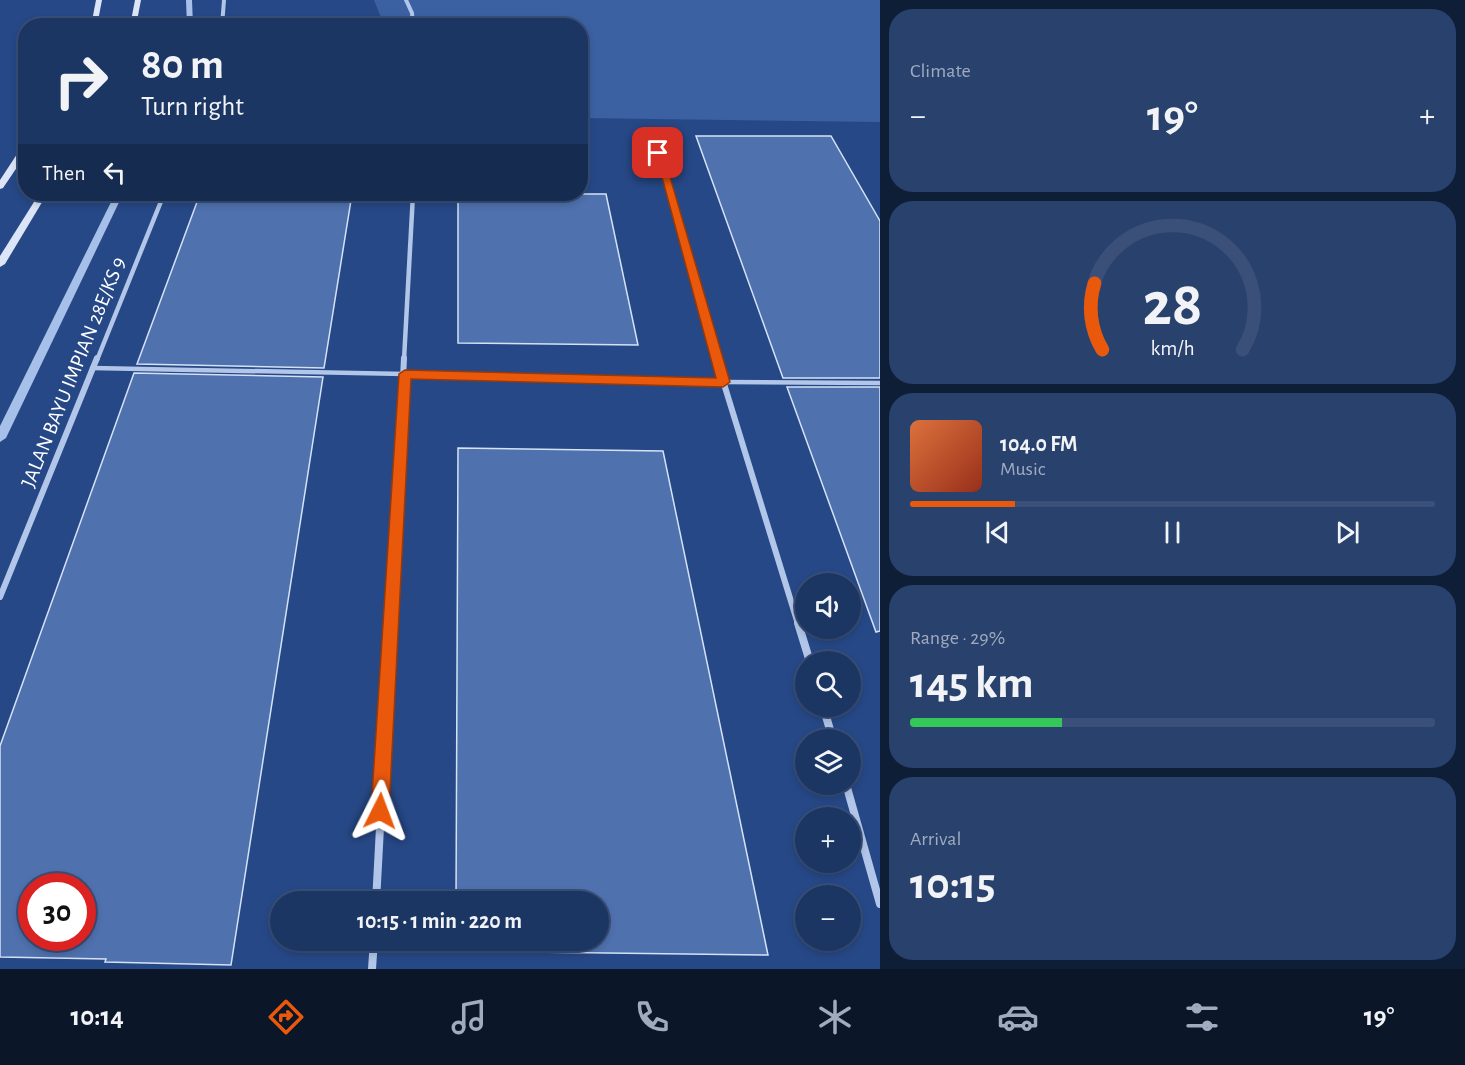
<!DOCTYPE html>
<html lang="en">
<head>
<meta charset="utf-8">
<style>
  :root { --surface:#1c3664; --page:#29416d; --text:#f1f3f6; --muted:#a0abbf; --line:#3a5078; --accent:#ea580c }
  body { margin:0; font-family:"Alegreya Sans",sans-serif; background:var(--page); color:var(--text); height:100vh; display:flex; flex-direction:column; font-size:22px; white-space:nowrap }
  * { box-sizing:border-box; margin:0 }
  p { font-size:20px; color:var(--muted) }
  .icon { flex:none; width:33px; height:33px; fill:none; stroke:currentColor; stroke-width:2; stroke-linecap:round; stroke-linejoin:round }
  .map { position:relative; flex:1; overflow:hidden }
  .drawer { display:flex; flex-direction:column; gap:9px; padding:9px; background:#0f1e37; width:585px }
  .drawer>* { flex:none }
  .banner { position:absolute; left:18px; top:18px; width:570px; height:183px; border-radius:24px; box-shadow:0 3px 9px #0003,0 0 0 2px var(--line); background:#1c3664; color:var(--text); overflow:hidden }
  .fabs { position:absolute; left:795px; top:573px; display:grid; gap:12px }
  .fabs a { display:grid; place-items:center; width:66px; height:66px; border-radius:50%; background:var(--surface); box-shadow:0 3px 9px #0003,0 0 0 2px var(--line); font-size:30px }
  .speed { position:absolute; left:18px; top:873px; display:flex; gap:12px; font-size:30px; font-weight:700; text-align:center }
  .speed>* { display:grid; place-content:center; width:78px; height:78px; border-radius:50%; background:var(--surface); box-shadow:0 3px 9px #0003,0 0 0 2px var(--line); line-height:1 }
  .speed .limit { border:9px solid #d22; background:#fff; color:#111 }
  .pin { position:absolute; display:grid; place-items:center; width:51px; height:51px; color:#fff; margin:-26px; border-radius:12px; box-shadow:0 3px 9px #0006 }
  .me { position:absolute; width:66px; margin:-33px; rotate:3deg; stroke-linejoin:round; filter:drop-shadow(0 0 4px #0008) }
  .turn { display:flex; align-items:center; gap:21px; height:126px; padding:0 24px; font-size:27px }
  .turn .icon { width:78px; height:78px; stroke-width:2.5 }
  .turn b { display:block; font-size:42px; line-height:51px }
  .then { display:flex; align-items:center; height:57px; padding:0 24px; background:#0003; gap:12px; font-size:22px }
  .big { font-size:45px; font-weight:700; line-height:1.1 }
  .drawer .card { flex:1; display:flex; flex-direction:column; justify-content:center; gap:9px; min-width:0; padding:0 21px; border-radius:24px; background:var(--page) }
  .drawer .dial { align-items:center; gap:0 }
  .dial svg { height:156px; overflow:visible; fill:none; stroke:var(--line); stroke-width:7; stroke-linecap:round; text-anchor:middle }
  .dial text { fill:var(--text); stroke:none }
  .song { display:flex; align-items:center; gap:18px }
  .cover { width:72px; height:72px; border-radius:9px; background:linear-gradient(135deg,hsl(20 70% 55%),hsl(10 70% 35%)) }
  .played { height:6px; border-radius:3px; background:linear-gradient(90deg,var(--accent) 20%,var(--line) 20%) }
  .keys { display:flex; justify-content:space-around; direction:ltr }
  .heat { display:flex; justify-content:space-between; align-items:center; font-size:33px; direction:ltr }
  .charge { height:9px; border-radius:4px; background:linear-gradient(90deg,#34c759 29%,var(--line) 0) }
  .trip { position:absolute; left:270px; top:891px; width:339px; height:60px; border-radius:30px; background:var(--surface); box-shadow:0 3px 9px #0003,0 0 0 2px var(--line); font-weight:700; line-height:60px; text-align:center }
  .tab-bar { display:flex; height:96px; justify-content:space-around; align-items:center; background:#0b1628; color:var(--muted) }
  .tab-bar .icon { width:42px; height:42px }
  .tab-bar .selected { color:var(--accent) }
  .tab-bar b { font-size:27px; color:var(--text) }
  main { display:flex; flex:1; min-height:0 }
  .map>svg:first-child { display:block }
  .green { fill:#3b61a3 }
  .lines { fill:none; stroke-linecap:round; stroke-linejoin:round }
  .stream { fill:#a6c0e9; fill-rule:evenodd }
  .building { fill:#4f71ae; stroke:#d5e2f6; stroke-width:1.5; fill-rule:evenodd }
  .lane { stroke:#b1c6e8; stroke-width:4.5 }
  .street-far3 { stroke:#b1c6e8; stroke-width:4 }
  .street-far2 { stroke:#b1c6e8; stroke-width:4.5 }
  .street-far1 { stroke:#b1c6e8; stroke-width:6 }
  .street { stroke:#b1c6e8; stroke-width:8 }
  .secondary { fill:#dbe5f7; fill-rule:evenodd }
  .route { fill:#ea580c; stroke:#983908; stroke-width:1.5 }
  .labels { text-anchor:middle; stroke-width:6; stroke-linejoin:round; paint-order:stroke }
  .street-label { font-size:21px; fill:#fff; stroke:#264886 }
</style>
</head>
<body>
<main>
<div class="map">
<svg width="880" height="969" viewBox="0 0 880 969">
  <rect width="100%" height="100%" fill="#264886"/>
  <polygon class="green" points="374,0 880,0 880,122 581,118 580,26 384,25"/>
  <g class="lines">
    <g class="stream">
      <polygon points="186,0 192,0 193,26 187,26"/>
      <polygon points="115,194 123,194 6,438 0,442 0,426"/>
    </g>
  </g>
  <g class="building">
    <polygon points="696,136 831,136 880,221 880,378 783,378"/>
    <polygon points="200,194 352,194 324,368 137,364"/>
    <polygon points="458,194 606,194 638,345 458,343"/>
    <path d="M134,373L323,377L231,965L105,962L106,959L0,957V746ZM32,886H82V938H32Z"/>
    <polygon points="787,387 880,387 880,631 876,632"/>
    <polygon points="458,448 663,451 768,955 456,951 456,940 598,940 598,902 456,902"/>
  </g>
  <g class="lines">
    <g class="lane">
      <polyline points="92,368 405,374"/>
      <polyline points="723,382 880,383"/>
    </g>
    <g class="street-far3">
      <polyline points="406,0 412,13 413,26"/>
      <polyline points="222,26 224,0"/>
      <polyline points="652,130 659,157"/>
    </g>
    <g class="street-far2">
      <polyline points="659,155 717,360"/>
      <polyline points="97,360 164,194"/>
      <polyline points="404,360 413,194"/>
    </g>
    <g class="street-far1">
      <polyline points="716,358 798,624"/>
      <polyline points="405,374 723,382"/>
      <polyline points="0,597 97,358"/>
      <polyline points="391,624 404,358"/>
    </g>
    <g class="street">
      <polyline points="798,623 810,662"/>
      <polyline points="823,706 833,740"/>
      <polyline points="846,784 880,904"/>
      <polyline points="376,902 391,623"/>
      <polyline points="372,969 374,940"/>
    </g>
    <g class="secondary">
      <polygon points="96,0 102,0 97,26 91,26"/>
      <polygon points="135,0 141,0 136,26 130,26"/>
      <polygon points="23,145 26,145 26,154 3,188 0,189 0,180"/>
      <polygon points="39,194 47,194 5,264 0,267 0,256"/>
    </g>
  </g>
  <polygon class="route" points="655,151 663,153 730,382 723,387 411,379 389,811 387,817 380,820 374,817 371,811 399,374 405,370 716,378"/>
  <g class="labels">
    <g class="street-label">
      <text transform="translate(73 372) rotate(-68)" y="7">JALAN BAYU IMPIAN 28E/KS 9</text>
    </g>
  </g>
</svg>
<div class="fabs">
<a><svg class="icon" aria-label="sound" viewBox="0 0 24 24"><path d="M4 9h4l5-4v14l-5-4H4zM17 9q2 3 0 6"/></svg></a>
<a><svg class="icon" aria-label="search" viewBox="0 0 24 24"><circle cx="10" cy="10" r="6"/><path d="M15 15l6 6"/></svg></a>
<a><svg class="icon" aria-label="layers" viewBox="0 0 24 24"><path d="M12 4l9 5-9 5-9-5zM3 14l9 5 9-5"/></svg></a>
<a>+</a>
<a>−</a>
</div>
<div class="speed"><div class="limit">30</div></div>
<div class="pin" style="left:658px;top:153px;background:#d93025"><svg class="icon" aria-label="arrive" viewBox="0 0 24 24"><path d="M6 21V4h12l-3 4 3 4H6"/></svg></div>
<svg class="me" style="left:380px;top:811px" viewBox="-20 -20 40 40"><path d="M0-17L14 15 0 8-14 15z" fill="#ea580c" stroke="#fff" stroke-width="4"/></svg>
<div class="trip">10:15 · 1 min · 220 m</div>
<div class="banner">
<div class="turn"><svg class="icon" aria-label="right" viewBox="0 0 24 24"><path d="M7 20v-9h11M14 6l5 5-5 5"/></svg><div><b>80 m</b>Turn right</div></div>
<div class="then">Then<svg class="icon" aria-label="left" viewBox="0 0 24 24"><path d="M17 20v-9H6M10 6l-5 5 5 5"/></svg></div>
</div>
</div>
<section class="drawer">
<div class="card"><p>Climate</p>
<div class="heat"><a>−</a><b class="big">19°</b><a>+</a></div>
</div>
<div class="card dial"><svg viewBox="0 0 100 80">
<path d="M14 69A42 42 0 1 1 86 69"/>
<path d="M14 69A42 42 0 0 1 10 35" stroke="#ea580c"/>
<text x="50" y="56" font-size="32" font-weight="700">28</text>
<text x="50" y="72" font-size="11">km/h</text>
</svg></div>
<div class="card">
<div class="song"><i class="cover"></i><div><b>104.0 FM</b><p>Music</p></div></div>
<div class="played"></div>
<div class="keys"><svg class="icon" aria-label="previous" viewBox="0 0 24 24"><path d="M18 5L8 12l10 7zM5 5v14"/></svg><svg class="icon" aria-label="pause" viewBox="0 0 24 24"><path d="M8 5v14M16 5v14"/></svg><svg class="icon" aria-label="next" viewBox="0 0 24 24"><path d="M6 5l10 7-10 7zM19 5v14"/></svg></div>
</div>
<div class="card"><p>Range · 29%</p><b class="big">145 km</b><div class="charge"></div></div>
<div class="card"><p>Arrival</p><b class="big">10:15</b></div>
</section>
</main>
<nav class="tab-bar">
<b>10:14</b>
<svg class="icon selected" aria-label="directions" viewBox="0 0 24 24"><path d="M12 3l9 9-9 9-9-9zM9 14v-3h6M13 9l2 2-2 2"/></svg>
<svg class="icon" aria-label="music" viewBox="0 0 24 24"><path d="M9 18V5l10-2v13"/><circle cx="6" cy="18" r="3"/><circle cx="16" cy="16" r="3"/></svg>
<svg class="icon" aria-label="phone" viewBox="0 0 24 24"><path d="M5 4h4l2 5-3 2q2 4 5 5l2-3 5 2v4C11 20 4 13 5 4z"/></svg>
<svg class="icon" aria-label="climate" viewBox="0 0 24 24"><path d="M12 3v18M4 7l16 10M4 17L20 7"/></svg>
<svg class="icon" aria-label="car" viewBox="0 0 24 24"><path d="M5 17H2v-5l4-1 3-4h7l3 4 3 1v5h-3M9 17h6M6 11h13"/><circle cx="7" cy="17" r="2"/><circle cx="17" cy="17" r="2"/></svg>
<svg class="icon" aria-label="filters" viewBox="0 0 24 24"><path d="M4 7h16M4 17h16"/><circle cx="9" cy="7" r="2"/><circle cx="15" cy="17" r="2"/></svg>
<b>19°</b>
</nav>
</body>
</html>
